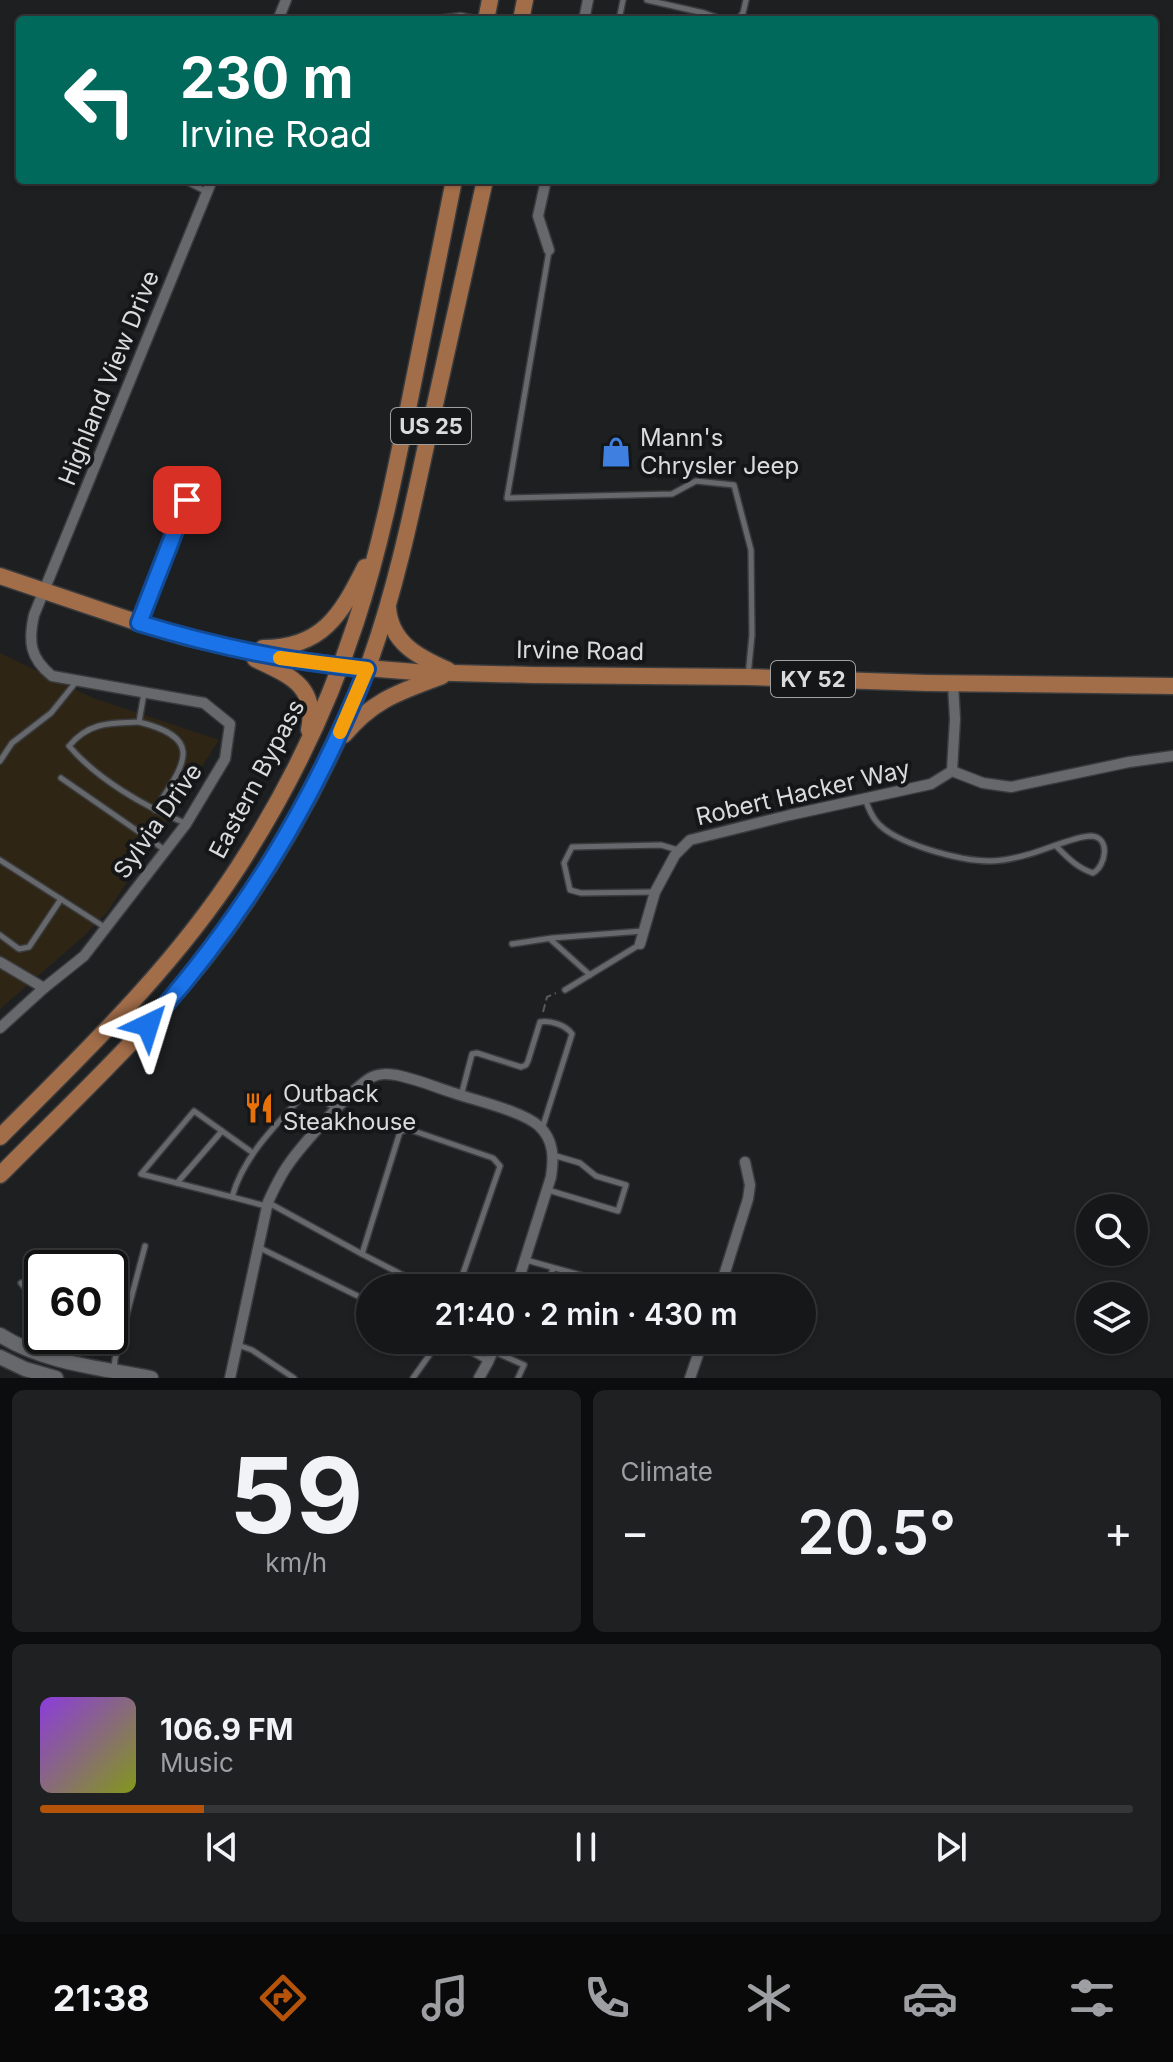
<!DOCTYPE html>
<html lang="en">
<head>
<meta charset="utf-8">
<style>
  :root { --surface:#161719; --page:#1f2022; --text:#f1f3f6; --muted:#9e9fa2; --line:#353638; --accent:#b45309 }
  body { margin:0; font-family:Inter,sans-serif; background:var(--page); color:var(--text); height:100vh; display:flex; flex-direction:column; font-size:30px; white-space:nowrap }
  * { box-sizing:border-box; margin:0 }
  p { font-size:26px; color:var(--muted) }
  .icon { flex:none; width:44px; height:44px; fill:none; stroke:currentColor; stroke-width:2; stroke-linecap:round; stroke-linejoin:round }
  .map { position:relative; height:1378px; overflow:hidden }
  .drawer { display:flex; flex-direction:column; gap:12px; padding:12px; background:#0c0d0e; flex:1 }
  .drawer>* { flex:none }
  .banner { position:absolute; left:16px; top:16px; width:1142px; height:168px; border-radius:8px; box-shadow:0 2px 6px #0004,0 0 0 2px var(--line); background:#00695c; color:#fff; overflow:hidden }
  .buttons { position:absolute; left:1076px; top:1194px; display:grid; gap:16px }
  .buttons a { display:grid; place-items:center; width:72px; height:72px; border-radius:50%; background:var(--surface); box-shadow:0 2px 6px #0004,0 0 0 2px var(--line); font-size:40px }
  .speed { position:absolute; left:24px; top:1250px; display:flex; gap:16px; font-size:40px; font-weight:700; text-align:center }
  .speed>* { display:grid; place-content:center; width:104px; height:104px; border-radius:50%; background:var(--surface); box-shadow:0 2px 6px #0004,0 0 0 2px var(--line); line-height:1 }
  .speed .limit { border:4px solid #111; border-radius:12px; background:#fff; color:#111 }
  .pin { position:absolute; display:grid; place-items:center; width:68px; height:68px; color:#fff; margin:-34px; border-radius:16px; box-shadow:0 4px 12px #0006 }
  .me { position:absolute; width:88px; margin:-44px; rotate:41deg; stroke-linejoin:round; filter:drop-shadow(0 0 6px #0008) }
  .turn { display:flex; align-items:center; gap:28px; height:168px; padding:0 32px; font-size:36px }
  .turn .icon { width:104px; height:104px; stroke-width:2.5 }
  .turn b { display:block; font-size:56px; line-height:68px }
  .big { font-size:60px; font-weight:600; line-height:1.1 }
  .drawer .tile { flex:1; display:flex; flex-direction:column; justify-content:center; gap:12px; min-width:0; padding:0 28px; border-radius:12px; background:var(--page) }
  .drawer .dial { align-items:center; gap:0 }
  .dial b { font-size:104px; line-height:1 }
  .song { display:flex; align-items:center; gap:24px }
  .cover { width:96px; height:96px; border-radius:12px; background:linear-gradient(135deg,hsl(270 70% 55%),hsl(70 70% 35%)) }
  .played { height:8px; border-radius:4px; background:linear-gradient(90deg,var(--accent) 15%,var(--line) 15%) }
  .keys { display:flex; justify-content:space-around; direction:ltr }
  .heat { display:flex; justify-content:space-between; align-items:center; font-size:44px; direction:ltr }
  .drawer .tiles { flex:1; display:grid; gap:12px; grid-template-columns:1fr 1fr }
  .tile:last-child { grid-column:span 2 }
  .trip { position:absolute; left:356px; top:1274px; width:460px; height:80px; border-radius:40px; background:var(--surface); box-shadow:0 2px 6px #0004,0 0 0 2px var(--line); font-weight:600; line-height:80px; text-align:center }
  .tab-bar { display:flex; height:128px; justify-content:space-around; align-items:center; background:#09090a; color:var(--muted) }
  .tab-bar .icon { width:56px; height:56px }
  .tab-bar .active { color:var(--accent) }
  .tab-bar b { font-size:36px; color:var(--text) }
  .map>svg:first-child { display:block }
  .commercial { fill:#2e2515 }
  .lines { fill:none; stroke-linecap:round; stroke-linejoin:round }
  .lane-casing { stroke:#3a3b3d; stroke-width:8 }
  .street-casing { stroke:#3a3b3d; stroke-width:13 }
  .secondary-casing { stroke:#3a3b3d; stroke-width:17 }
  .primary-casing { stroke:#3a3b3d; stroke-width:19 }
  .path { stroke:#58595b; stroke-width:2; stroke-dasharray:8 4; stroke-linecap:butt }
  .lane { stroke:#66686b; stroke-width:5 }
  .street { stroke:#66686b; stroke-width:10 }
  .secondary { stroke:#66686b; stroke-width:14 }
  .primary { stroke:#a26d49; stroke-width:16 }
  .route-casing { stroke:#114b97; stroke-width:20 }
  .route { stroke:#1a73e8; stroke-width:14 }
  .slow { stroke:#f59e0b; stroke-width:14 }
  .labels { text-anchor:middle; stroke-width:8; stroke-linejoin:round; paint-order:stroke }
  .shield { fill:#151618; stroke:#9fa0a2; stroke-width:2 }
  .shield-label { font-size:22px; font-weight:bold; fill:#dadbdd }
  .street-label { font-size:24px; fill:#dadbdd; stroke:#151618 }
  .poi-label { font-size:24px; fill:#dadbdd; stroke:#151618; text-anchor:start }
</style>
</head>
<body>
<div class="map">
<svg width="1173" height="1378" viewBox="0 0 1173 1378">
  <rect width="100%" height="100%" fill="#1e1f21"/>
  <polygon class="commercial" points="0,653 93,698 219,740 108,911 84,936 0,1009"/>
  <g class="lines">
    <g class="lane-casing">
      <g id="lane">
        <polyline points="647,0 704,13 724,20"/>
        <polyline points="619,20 623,0"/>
        <polyline points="737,20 743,13 746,0"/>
        <polyline points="183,180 207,192"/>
        <polyline points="549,251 507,498 672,494 696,481 734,485 751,550 752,635 748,676"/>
        <path d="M144,693L139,722C110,723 89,722 69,746C97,779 145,807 185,823"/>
        <path d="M139,722C208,739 182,766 155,810"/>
        <polyline points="0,761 12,743 51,713 76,682"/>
        <polyline points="61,778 165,850"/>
        <path d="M865,799C868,807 871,815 876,821C894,844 961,861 990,861C1001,861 1015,858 1026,855C1043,851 1075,836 1091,836C1111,837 1106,866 1093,873C1077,868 1067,857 1056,846"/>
        <polyline points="0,860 106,928"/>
        <polyline points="655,892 581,893 570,890 564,863 572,847 661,845 678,850"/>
        <polyline points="0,935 19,949 29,947 61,899"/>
        <polyline points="550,939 590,975"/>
        <polyline points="512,944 552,938 643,931"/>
        <polyline points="565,990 639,945"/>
        <path d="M461,1096L472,1054L477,1053L521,1067L526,1065L528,1061L540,1022C550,1020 566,1025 572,1034L542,1129"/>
        <polyline points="177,1183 222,1131"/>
        <polyline points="548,1190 618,1211 626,1185 596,1176 580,1163 553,1155"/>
        <polyline points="232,1197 141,1174 194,1111 253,1153"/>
        <polyline points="269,1203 362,1254 428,1288"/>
        <path d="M266,1206L232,1197C244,1154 279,1122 308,1090L336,1109"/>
        <polyline points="260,1248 370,1302"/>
        <polyline points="362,1254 400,1132 408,1129 493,1158 500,1166 458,1288"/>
        <polyline points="526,1260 584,1276 587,1278 589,1288"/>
        <polyline points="21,1283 42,1309"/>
        <polyline points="547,1288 553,1268"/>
        <polyline points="110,1331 122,1335"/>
        <polyline points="450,1340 487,1361"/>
        <polyline points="238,1345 252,1350 294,1378"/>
        <polyline points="495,1352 524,1365 518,1378"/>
        <polyline points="114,1369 115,1359 145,1246"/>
        <polyline points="413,1378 440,1340"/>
      </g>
    </g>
    <g class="street-casing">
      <g id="street">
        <polyline points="278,20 286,0"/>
        <polyline points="445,20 461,18 471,20"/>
        <polyline points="584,20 588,0"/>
        <polyline points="546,180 538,216 549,250"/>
        <polyline points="139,623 187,500"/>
        <polyline points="952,771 983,783 1011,787 1129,762 1173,756"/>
        <polyline points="640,944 655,892 675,855 690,840 790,815 931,784 952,771 955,719 953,684"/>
        <polyline points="0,962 44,988"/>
        <path d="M0,1028L44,988L84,956L186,824L225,759L230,724L204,703L52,676C30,658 28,642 34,615L212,180"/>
        <polyline points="720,1288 748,1199 750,1185 745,1162"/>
        <path d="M230,1378L268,1202C274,1189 280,1176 288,1165C300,1147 355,1085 372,1077C380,1073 388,1074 396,1075C416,1079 435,1087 454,1093C477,1101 522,1111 539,1126C554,1140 554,1158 551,1177L516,1288"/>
        <polyline points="479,1378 488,1362 498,1340"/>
        <polyline points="690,1378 703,1340"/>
      </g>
    </g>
    <g class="secondary-casing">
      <g id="secondary">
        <path d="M0,1335C44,1363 101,1368 151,1378"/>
        <polyline points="0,1357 25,1369 56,1378"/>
      </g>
    </g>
    <g class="primary-casing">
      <g id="primary">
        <polyline points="486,20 490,0"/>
        <polyline points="521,20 525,0"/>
        <polyline points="0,576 139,623 185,637 274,657 341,666 416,672 533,675 748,677 927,683 1173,686"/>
        <path d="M388,608C391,643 418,657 448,670"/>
        <path d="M263,648C322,648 341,615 365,567"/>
        <path d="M255,659C288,675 318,685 309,730"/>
        <path d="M344,735C374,699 400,692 442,676"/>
        <path d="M0,1137C86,1051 173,968 239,866C288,790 328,708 356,622C380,549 395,474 410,399C425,326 439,253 454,180"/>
        <path d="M0,1175C83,1091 172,1010 239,912C293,834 338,749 370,661C397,585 413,506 430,427C448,345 467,262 485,180"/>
      </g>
    </g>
    <polyline class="path" points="543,1012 547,997 556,993"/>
    <use href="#lane" class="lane"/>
    <use href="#street" class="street"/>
    <use href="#secondary" class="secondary"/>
    <use href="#primary" class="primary"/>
  </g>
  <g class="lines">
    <g class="route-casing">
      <path id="route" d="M148,1025C245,916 313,803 367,669C289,662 214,646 139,623L187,500"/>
    </g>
    <use href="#route" class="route"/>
    <polyline class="slow" points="280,658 367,669 340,732"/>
  </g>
  <defs>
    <g id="shop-bare" transform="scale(2.4)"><path d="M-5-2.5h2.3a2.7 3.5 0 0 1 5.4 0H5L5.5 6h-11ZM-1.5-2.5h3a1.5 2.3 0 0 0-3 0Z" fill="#3f7fe0" stroke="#151618" stroke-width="2.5" paint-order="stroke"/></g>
    <g id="restaurant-bare" transform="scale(2.4)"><path d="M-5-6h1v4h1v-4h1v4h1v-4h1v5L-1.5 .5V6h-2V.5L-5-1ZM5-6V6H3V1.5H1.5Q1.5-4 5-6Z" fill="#e8710a" stroke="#151618" stroke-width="2.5" paint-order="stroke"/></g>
  </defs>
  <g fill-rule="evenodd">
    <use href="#shop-bare" x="616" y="452"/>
    <use href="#restaurant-bare" x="259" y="1108"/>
  </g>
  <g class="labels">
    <g class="shield">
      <rect x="391" y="408" width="80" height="36" rx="6"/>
      <rect x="771" y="661" width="84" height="36" rx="6"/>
    </g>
    <g class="shield-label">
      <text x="431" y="434">US 25</text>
      <text x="813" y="687">KY 52</text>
    </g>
    <g class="street-label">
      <text transform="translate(109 378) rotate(-68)" y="8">Highland View Drive</text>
      <text transform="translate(580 651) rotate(1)" y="8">Irvine Road</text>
      <text transform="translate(257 779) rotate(-62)" y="8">Eastern Bypass</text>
      <text transform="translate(803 793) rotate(-13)" y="8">Robert Hacker Way</text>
      <text transform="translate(158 821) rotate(-55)" y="8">Sylvia Drive</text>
    </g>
    <g class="poi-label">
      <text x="640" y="446">Mann's<tspan x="640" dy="28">Chrysler Jeep</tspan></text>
      <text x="283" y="1102">Outback<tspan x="283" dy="28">Steakhouse</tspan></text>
    </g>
  </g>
</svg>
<div class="buttons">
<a><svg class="icon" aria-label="search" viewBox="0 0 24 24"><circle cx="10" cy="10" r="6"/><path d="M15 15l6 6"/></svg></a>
<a><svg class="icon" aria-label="layers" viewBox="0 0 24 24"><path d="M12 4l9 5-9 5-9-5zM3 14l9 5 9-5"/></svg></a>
</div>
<div class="speed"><div class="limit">60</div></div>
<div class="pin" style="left:187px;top:500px;background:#d93025"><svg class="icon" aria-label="arrive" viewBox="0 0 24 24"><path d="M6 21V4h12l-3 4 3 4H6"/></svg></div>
<svg class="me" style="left:148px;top:1025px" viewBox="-20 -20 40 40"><path d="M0-17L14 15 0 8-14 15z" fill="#1a73e8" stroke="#fff" stroke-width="4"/></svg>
<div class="trip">21:40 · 2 min · 430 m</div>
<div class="banner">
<div class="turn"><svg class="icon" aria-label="left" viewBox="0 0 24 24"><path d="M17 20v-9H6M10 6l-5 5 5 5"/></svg><div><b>230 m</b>Irvine Road</div></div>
</div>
</div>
<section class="drawer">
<div class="tiles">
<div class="tile dial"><b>59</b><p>km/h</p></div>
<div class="tile"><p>Climate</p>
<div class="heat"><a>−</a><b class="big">20.5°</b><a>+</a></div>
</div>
<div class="tile">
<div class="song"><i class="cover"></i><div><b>106.9 FM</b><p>Music</p></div></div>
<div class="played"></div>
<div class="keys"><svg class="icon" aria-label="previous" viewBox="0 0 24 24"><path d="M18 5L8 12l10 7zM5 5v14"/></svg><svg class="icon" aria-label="pause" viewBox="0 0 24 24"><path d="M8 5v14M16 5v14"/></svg><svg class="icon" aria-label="next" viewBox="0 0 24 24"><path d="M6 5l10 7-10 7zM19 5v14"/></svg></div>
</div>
</div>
</section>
<nav class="tab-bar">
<b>21:38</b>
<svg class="icon active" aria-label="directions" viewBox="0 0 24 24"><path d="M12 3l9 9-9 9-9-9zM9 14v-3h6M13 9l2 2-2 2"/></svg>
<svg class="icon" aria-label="music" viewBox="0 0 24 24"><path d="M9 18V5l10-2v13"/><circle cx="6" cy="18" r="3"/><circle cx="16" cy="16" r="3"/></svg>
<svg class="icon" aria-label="phone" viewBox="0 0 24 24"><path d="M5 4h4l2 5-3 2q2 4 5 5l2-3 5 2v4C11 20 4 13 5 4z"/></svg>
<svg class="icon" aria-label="climate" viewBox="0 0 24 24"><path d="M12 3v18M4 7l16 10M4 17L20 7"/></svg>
<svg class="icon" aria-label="car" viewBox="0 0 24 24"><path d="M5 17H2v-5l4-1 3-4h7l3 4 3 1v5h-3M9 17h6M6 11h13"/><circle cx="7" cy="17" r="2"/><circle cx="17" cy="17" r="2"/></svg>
<svg class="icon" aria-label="filters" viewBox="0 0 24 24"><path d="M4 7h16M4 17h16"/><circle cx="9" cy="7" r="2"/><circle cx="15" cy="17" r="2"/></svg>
</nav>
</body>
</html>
